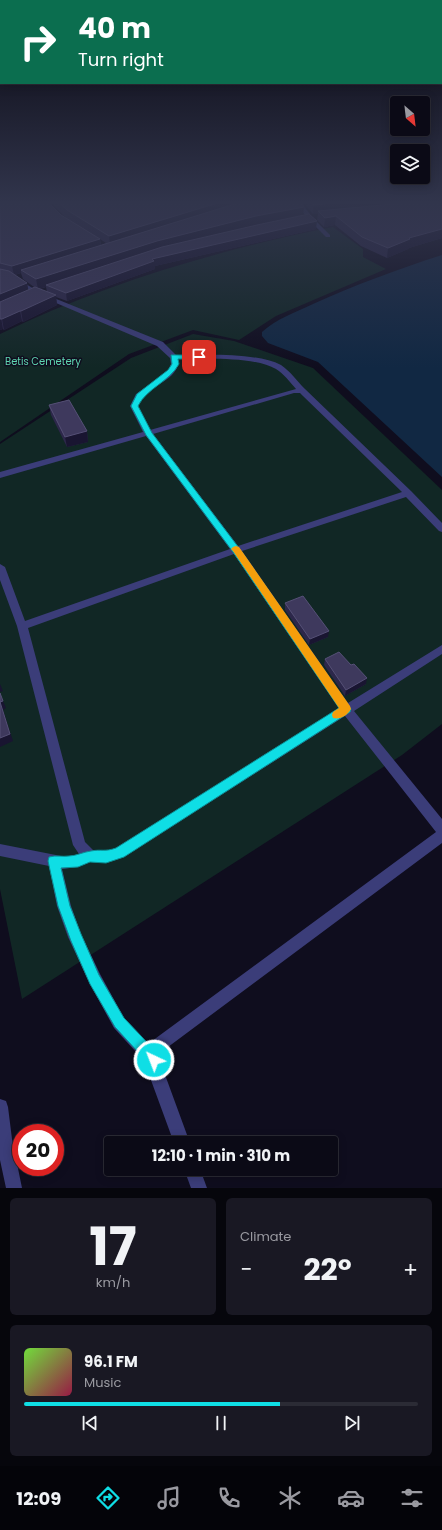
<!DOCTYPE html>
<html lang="en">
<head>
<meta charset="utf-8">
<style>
  :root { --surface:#0b0a16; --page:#191823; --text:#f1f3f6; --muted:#9a9aa1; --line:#2b2b35; --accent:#0fdee5 }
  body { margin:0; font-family:Poppins,sans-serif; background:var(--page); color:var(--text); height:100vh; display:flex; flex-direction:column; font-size:15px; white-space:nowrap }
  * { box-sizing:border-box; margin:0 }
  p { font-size:13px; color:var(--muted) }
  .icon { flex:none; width:22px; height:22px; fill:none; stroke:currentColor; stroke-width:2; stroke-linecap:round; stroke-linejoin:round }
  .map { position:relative; height:1188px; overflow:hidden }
  .details { display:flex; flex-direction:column; gap:10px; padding:10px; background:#06060c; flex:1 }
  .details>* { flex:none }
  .top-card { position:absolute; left:0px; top:0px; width:442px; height:84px; box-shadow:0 2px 10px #0003,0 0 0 1px var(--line); background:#0b6e4f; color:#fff; overflow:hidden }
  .needle { width:26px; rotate:152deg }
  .tools { position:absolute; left:390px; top:96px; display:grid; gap:8px }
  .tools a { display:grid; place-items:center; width:40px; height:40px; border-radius:4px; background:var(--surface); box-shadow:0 2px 10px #0003,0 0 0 1px var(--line); font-size:20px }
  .speed { position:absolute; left:12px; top:1124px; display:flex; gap:8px; font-size:20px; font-weight:700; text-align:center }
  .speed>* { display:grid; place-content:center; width:52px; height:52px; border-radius:50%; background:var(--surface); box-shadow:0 2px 10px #0003,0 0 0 1px var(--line); line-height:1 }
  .speed .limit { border:6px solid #d22; background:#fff; color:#111 }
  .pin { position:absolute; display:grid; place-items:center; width:34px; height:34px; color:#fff; margin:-17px; border-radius:8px; box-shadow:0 2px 6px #0006 }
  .me { position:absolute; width:44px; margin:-22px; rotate:317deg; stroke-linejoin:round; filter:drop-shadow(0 0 3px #0008) }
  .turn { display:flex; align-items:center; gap:14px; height:84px; padding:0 12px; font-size:18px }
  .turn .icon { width:52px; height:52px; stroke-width:2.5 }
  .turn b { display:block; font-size:28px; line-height:34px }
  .big { font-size:30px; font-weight:700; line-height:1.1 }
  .details .card { flex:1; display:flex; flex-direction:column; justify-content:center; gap:6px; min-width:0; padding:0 14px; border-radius:6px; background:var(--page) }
  .details .dial { align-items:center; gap:0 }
  .dial b { font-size:52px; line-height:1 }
  .song { display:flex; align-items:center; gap:12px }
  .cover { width:48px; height:48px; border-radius:6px; background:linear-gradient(135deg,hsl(100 70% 55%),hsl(340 70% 35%)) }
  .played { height:4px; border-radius:2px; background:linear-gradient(90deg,var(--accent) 65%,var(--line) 65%) }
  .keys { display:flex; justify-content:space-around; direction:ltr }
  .heat { display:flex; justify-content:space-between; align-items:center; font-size:22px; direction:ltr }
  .details .tiles { flex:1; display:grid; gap:10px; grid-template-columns:1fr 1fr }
  .card:last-child { grid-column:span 2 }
  .trip { position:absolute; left:104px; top:1136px; width:234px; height:40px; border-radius:4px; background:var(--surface); box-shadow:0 2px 10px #0003,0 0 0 1px var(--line); font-weight:700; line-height:40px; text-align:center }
  .tabs { display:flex; height:64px; justify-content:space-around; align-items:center; background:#040409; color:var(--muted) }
  .tabs .icon { width:28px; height:28px }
  .tabs .active { color:var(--accent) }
  .tabs b { font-size:18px; color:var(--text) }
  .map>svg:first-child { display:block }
  .green { fill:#112725 }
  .water { fill:#112843 }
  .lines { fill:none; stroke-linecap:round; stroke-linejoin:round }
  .minor { fill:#3b3d79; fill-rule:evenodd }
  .wall { fill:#2c274a; fill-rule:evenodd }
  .shaded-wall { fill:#191531 }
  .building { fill:#3e395d; stroke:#555076 }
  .route { fill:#0fdee5; stroke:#0a9095 }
  .slow { fill:#f59e0b }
  .labels { text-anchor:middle; stroke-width:3; stroke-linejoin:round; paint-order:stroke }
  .far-park-label { font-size:10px; fill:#5fd6b1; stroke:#0f0d1e }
</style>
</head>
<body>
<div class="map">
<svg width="442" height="1188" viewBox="0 0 442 1188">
  <rect width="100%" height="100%" fill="#0f0d1e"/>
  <g class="green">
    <path d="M333,227L363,249V257L386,269L276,316L239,340L193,330L129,354L0,442V334C106,283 218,250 333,227Z"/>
    <polygon points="193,334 234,341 313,368 442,490 442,724 402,755 22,999 0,889 0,444 131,358"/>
  </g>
  <path class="water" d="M442,255V477L318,362L268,343L262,336V332C276,319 296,312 313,304C355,285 398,269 442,255Z"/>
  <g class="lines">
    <g class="minor">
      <polygon points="295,202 301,202 312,217 330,235 330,237 326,237 308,219"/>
      <path d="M0,273L16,278L39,292L163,342L176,355C205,355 255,352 281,365C290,371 297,381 305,389L411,491L442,523V532L439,531L406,497L242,551L348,703L442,645V654L354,711L442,819V843L164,1050L162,1060L164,1072L190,1143H174L148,1072L147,1064L114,1028L90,984L68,937L57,906L49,866L0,856V844L66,857L79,854L73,845L17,626L0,580V564L5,567L25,621L230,549L146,436L0,478V472L143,432L130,406L136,394L168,371L171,364L170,358L157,346L35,294L12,280L0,277ZM178,359C204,359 254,356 276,369C284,374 290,382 296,389L150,430L138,406C139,403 140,400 142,397C152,385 181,378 178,359ZM294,393H300L303,396L402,492L238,546L153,434ZM234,554L339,708L116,848L106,851L93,850L85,842L28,628ZM345,716L436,832L152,1041L150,1045L124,1018L100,974L81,934L71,906L62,869L78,867L90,862L106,863L124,857Z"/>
      <polygon points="0,1099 6,1101 8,1107 12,1139 22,1188 6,1188 0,1160"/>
      <polygon points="184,1169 200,1169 207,1188 191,1188"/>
    </g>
  </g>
  <g class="wall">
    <path d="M0,202L61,215L66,218L50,202H301L303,215L316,229L155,266V269L67,301L56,297L57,305L23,322L22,321L4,330L3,329L0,330ZM100,239L106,243L101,245ZM21,273L23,279L34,287L28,290L27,283L15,275ZM46,287L47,292L40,289Z"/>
    <polygon points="303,202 442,202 442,238 409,248 408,249 387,258 361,246 335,225 324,227 317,220 318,214 313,214"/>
    <polygon points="49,405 87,431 88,442 67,447 51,415"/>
    <polygon points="285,603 328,637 309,645 285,610"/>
    <polygon points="325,659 366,684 345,696 324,665"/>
  </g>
  <g class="shaded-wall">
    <polygon points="221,202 251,202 110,245 109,236"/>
    <polygon points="347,202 442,202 318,211 318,214 313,214 313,205"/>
    <polygon points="304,207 303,216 46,285 46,287 38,289 36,279 157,241 256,216"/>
    <polygon points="336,216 335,225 324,227 325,218"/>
    <polygon points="317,221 316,229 155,266 155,269 67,301 66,293 152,259"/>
    <polygon points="442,229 442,238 409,248 408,249 387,258 388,248 409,238"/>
    <polygon points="100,239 101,249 21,270 21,273 14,275 12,266"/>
    <polygon points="27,283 29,293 0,305 0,294"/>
    <polygon points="56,295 57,305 23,322 21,311"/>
    <polygon points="20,311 22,321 4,330 2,319"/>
    <polygon points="1,318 3,329 0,330 0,319"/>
    <polygon points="87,431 88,442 67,447 65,437"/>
    <polygon points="329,631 328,637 309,645 310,639"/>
    <polygon points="367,678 366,684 345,696 346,690"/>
    <polygon points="0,684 3,691 0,692"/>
    <polygon points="3,701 6,708 3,710 13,741 0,747 0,702"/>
  </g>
  <g class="building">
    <polygon points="0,202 48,202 61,215 100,239 12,266 0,263"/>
    <polygon points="58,202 221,202 109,236 67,210"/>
    <polygon points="241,202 301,202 304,207 256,216 157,241 36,279 21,270"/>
    <polygon points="311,202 347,202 313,205"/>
    <polygon points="414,202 442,202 442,229 409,238 410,239 388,248 362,237 336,216 325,218 318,211"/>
    <polygon points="309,214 317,221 152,259 154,261 66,293 46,285 162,247 257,225"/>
    <polygon points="0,269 9,271 27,283 0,294"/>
    <polygon points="35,287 56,295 21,311 20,311 2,319 0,319 0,302"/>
    <polygon points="69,400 87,431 65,437 49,405"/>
    <polygon points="303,596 329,631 310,639 285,603"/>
    <polygon points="339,652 351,665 354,664 367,678 346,690 325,659"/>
    <polygon points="0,693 3,701 0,702"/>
    <polygon points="0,702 10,734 0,738"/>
  </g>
  <linearGradient id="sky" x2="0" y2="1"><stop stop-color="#080710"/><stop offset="0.55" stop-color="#31354c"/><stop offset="1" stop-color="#31354c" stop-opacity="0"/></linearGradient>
  <rect width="442" height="368" fill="url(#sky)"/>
  <path class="route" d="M171,355H199L202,357L199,359H178L179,364C169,382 147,388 138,406L152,433L239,548L351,709L350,712L124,857L106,863L90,862L78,867L61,868L70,906L81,934L99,975L124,1018L159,1055L161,1060L159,1064L154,1066L149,1064L115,1027L90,984L71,941L58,906L48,861L49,857C56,855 62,857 69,856C76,856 83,852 91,851C101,849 105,852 116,848L339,708L233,552L146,435L131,406L137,394L168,370L172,364Z"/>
  <path class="slow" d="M236,546L239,547L350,706L351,709C348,715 340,720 333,718L332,715L333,712L339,708L233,551L231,549L233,547Z"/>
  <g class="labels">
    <g class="far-park-label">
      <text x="43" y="365">Betis Cemetery</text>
    </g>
  </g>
</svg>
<div class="tools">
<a><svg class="needle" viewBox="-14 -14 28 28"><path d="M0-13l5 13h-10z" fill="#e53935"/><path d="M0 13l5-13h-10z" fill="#9a9aa1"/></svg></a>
<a><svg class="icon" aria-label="layers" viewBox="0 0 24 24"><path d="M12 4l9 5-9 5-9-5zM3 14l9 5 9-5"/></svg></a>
</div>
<div class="speed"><div class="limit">20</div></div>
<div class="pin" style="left:199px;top:357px;background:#d93025"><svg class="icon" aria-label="arrive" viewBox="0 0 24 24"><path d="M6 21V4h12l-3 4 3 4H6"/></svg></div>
<svg class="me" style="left:154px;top:1060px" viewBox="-20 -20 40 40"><circle r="17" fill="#0fdee5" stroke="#fff" stroke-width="3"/><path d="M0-11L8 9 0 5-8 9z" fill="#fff"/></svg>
<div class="trip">12:10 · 1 min · 310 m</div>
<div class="top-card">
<div class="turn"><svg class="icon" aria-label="right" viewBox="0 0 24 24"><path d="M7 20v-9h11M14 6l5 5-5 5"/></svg><div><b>40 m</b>Turn right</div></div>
</div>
</div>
<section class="details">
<div class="tiles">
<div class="card dial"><b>17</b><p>km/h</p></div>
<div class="card"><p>Climate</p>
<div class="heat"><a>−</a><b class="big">22°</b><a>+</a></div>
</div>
<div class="card">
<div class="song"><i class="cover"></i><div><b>96.1 FM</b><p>Music</p></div></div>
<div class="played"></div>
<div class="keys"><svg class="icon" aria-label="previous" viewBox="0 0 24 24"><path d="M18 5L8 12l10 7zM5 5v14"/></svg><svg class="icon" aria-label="pause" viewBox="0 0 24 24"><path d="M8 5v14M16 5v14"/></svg><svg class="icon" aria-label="next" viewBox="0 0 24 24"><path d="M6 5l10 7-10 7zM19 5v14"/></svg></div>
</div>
</div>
</section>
<nav class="tabs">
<b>12:09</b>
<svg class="icon active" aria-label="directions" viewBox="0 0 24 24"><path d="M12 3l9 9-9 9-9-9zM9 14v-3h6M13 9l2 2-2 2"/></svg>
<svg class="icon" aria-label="music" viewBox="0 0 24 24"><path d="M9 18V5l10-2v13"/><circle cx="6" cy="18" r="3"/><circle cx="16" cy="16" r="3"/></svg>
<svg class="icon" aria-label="phone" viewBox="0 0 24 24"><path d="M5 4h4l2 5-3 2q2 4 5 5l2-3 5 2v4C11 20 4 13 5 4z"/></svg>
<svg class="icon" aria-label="climate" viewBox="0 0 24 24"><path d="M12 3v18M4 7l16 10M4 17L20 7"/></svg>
<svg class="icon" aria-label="car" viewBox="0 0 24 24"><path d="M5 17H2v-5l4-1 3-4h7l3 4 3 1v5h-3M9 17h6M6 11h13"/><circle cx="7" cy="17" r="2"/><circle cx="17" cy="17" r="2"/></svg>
<svg class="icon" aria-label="filters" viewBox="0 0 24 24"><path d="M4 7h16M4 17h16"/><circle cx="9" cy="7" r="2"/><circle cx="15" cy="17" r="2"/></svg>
</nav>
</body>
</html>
